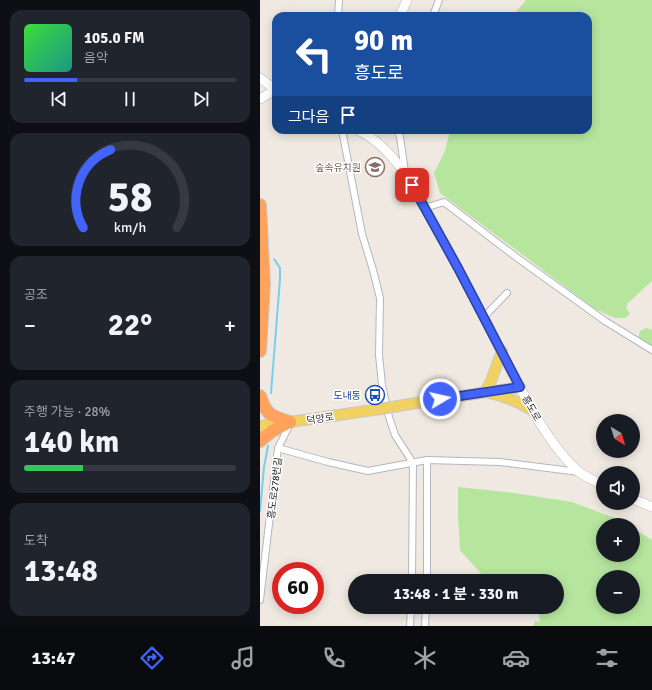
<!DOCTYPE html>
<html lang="ko">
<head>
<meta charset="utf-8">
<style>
  :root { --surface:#171b24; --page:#20242c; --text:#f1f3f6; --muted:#9ea1a6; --line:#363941; --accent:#4264fb }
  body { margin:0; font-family:Signika,"Noto Sans KR",sans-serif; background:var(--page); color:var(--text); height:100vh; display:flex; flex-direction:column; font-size:15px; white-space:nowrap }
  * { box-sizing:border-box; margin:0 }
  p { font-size:13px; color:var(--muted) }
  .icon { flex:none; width:22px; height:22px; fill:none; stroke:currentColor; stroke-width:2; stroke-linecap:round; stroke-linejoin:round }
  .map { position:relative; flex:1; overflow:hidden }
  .side { display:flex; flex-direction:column; gap:10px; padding:10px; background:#0d0f14; width:260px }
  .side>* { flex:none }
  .top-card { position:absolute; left:12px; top:12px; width:320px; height:122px; border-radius:12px; box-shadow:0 2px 10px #0003; background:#1a4fa0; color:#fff; overflow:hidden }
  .needle { width:26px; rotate:142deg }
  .fabs { position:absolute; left:336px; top:414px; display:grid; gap:8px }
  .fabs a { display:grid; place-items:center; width:44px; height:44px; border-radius:50%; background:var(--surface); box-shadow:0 2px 10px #0003; font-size:20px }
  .speed { position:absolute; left:12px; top:562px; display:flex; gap:8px; font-size:20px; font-weight:700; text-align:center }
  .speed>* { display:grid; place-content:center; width:52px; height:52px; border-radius:50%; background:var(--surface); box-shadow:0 2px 10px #0003; line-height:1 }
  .speed .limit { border:6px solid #d22; background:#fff; color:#111 }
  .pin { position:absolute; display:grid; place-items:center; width:34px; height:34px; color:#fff; margin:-17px; border-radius:8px; box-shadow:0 2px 6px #0006 }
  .me { position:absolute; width:44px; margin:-22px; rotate:81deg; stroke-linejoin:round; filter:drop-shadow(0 0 3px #0008) }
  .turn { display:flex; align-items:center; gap:14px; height:84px; padding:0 16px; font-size:18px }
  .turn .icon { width:52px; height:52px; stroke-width:2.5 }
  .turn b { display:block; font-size:28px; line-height:34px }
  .then { display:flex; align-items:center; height:38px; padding:0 16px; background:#0003; gap:8px; font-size:15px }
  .big { font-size:30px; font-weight:700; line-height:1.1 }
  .side .card { flex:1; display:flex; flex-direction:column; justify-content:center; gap:6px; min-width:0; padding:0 14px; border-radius:12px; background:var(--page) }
  .side .dial { align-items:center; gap:0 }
  .dial svg { height:104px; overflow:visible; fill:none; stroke:var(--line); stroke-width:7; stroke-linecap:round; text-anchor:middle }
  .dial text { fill:var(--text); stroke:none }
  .song { display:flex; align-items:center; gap:12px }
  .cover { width:48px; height:48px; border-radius:6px; background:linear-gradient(135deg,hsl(120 70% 55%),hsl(170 70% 35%)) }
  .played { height:4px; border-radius:2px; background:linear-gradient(90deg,var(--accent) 25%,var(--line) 25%) }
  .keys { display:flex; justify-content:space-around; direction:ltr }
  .heat { display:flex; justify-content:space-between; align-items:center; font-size:22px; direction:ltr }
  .charge { height:6px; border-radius:3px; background:linear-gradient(90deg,#34c759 28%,var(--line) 0) }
  .trip { position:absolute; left:88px; top:574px; width:216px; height:40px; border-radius:20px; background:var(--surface); box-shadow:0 2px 10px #0003; font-weight:700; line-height:40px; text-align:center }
  .dock { display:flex; height:64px; justify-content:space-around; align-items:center; background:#090b0e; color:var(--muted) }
  .dock .icon { width:28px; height:28px }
  .dock .current { color:var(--accent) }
  .dock b { font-size:18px; color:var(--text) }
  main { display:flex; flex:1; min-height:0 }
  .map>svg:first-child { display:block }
  .green { fill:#b6e59e; fill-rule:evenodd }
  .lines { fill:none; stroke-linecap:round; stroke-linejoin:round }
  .stream { stroke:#75cff0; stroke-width:2 }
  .street-casing { stroke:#b4b7c1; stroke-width:8 }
  .secondary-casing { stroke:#b4b7c1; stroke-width:10 }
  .primary-casing { stroke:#c9c9c9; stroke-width:12 }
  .highway-casing { stroke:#c9c9c9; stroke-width:14 }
  .street { stroke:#fff; stroke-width:6 }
  .secondary { stroke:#fff; stroke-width:9 }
  .primary { stroke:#f2d163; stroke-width:10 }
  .highway { stroke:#ffa35c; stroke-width:12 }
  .primary-bridge-casing { stroke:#c9c9c9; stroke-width:12; stroke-linecap:butt }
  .primary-bridge { stroke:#f2d163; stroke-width:10 }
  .route-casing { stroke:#2b41a3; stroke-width:10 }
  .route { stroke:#4264fb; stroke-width:7 }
  .labels { text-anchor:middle; stroke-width:3; stroke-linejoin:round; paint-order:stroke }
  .education-label { font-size:10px; fill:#785e54; stroke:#fff; text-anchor:end }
  .transit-label { font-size:10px; fill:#164399; stroke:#fff; text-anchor:end }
  .street-label { font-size:10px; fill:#2e2e2e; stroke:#fff }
</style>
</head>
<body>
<main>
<section class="side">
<div class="card">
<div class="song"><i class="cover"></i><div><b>105.0 FM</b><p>음악</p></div></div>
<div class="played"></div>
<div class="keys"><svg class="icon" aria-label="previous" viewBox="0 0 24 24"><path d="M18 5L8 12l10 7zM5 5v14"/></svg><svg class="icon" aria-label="pause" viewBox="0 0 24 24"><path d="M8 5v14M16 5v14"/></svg><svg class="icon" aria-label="next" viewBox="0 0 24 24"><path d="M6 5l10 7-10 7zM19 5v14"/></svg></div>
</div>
<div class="card dial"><svg viewBox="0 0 100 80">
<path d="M14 69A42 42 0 1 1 86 69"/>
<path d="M14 69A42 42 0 0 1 35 9" stroke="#4264fb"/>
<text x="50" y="56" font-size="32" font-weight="700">58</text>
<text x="50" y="72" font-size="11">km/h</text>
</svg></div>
<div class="card"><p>공조</p>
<div class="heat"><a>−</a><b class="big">22°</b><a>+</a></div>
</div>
<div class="card"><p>주행 가능 · 28%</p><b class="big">140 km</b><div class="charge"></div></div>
<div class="card"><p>도착</p><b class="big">13:48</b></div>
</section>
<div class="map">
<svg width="392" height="626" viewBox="0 0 392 626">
  <rect width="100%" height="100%" fill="#efe9e1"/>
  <g class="green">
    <polygon points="266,0 392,0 392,281 368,303 366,308 370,314 365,318 355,318 335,309 180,193 174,173 185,151 190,130 328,130 328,16 253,16"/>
    <polygon points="386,328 392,330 392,346 381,342 378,338 380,331"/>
    <path d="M198,487L254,493L312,502L360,520L368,525H343V555H373V528L392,540V626H273L275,621L280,622L277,607H297V581H247L224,577L200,550L198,516ZM343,577H373V607H343Z"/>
  </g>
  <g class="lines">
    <g class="stream">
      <polyline points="11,393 20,279 20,268 14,259"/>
      <polyline points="0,511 4,467 8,446"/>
    </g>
    <g class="street-casing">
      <g id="street">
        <polyline points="78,16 79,0"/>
        <polyline points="173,16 179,0"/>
        <polyline points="82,130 102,234 113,270 120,298 119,355 122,385 129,417 135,435 153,463 152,581"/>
        <polyline points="137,130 140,137 145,172"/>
        <polyline points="165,208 184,202 256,257 345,321 392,350"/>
        <polyline points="224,317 247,293"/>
        <polyline points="18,448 68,462 108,471 167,460 240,462 319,472"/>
        <polyline points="167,581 167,460"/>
        <polyline points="0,600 18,448 30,424"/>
        <polyline points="150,626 151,607"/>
        <polyline points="165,626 166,607"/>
      </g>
    </g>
    <g class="secondary-casing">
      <g id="secondary">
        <polyline points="140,16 147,0"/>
        <polyline points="0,78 16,90"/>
        <polyline points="0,99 16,89"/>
        <path d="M98,130C133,147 152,184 170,217C195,262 219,307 242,353C262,391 286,443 319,472C326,477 335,481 343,485"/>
        <polyline points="373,499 392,507"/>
      </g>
    </g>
    <g class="primary-casing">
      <g id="primary">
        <path d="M242,351L231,381L225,392C243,395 257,401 272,410"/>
        <polyline points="150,404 260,387"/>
        <polyline points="0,426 30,422 120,409"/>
      </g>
    </g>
    <g class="highway-casing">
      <g id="highway">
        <polyline points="0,205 4,284 0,351"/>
        <path d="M0,396C7,416 11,416 30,422"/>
        <polyline points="0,441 12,431 30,422"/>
      </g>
    </g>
    <use href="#street" class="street"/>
    <use href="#secondary" class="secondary"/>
    <use href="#primary" class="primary"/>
    <use href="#highway" class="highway"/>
    <g class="primary-bridge-casing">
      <polyline id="primary-bridge" points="120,409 150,404"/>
    </g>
    <use href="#primary-bridge" class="primary-bridge"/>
  </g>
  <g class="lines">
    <g class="route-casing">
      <polyline id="route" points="152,185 198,268 260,387 180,399"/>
    </g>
    <use href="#route" class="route"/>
  </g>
  <defs>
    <g id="school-ring" transform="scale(1)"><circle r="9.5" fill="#fff" stroke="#8d6e63" stroke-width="1.5"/><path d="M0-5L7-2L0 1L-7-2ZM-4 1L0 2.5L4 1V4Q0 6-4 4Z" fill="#8d6e63"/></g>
    <g id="bus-ring" transform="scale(1)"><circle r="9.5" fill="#fff" stroke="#1a4fb4" stroke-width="1.5"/><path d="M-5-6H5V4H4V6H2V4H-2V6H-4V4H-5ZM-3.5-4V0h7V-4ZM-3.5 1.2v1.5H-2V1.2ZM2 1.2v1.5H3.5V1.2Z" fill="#1a4fb4"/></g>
  </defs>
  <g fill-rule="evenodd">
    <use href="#school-ring" x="115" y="167"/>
    <use href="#bus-ring" x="115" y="395"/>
  </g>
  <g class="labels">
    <g class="education-label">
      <text x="101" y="171">숲속유치원</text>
    </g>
    <g class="transit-label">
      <text x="101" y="399">도내동</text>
    </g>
    <g class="street-label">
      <text transform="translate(272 408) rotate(60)" y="4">흥도로</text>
      <text transform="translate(60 418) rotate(-9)" y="4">덕양로</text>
      <text transform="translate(14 488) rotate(-83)" y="4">흥도로278번길</text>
    </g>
  </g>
</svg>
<div class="fabs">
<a><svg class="needle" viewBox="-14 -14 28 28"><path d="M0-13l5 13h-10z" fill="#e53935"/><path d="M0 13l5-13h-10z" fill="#9ea1a6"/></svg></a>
<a><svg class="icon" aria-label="sound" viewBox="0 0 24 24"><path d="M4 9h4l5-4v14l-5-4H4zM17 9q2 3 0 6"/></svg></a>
<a>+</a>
<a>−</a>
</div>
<div class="speed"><div class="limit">60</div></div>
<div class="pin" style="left:152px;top:185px;background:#d93025"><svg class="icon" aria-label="arrive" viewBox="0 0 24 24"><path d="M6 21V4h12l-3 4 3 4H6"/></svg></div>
<svg class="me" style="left:180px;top:399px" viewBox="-20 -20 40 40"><circle r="17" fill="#4264fb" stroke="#fff" stroke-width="3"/><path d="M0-11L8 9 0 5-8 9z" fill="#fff"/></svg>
<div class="trip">13:48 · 1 분 · 330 m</div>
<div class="top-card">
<div class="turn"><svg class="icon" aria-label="left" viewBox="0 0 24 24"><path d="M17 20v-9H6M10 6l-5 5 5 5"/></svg><div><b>90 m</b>흥도로</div></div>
<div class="then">그다음<svg class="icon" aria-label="arrive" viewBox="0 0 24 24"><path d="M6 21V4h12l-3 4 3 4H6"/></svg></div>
</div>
</div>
</main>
<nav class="dock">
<b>13:47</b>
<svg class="icon current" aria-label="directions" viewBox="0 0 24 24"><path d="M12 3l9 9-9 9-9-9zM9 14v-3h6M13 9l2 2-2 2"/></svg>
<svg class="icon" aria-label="music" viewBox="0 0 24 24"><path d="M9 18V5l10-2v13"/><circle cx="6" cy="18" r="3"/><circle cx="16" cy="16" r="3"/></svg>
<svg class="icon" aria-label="phone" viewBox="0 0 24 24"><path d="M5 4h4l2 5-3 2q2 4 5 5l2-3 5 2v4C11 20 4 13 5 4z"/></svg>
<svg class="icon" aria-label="climate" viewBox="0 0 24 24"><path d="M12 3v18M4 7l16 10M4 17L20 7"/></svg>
<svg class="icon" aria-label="car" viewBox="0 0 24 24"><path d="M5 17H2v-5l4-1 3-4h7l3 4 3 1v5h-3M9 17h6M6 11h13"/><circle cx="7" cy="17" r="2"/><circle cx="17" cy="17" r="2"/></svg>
<svg class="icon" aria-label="filters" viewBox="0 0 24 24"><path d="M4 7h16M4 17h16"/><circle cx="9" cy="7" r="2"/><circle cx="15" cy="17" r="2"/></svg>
</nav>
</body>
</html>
